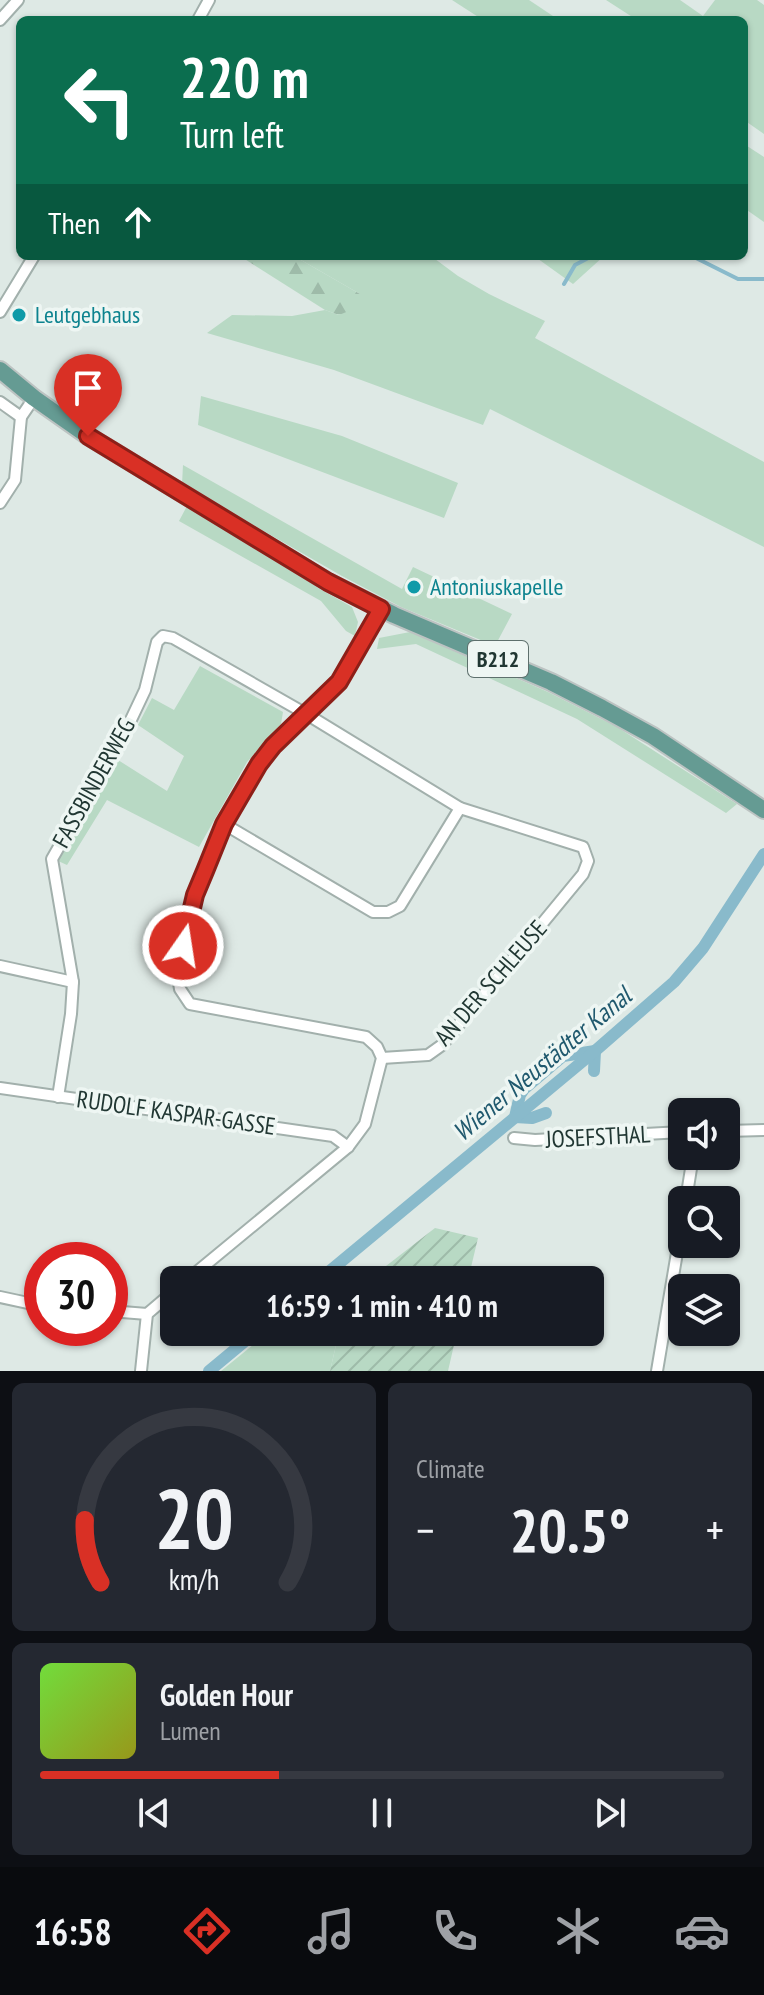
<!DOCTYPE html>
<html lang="en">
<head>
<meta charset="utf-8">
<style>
  :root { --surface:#171b24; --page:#242831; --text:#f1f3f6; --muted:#9ea1a6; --line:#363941; --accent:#d93025 }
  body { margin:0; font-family:"PT Sans Narrow",sans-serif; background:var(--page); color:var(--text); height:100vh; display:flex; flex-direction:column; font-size:30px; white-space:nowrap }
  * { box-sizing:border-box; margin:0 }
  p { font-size:26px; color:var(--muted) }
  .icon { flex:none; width:44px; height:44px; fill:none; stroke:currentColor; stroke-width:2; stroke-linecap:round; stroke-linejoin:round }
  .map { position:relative; height:1371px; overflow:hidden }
  .details { display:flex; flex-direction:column; gap:12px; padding:12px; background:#0d0f14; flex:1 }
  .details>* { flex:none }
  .guide { position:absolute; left:16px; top:16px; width:732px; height:244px; border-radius:12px; box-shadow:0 2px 6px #0004; background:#0b6e4f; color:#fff; overflow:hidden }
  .fabs { position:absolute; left:668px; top:1098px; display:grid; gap:16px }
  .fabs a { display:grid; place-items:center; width:72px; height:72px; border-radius:12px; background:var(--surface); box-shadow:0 2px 6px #0004; font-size:40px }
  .speed { position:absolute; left:24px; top:1242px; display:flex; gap:16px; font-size:40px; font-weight:700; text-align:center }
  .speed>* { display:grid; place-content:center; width:104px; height:104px; border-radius:50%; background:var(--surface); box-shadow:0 2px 6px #0004; line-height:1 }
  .speed .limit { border:12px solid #d22; background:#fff; color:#111 }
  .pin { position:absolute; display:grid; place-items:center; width:68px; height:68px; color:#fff; margin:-82px -34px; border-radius:50% 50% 50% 0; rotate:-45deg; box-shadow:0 0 8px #0007 }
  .pin .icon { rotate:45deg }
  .me { position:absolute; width:88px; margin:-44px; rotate:13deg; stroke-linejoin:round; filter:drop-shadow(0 0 6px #0008) }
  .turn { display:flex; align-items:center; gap:28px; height:168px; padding:0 32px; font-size:36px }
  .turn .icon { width:104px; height:104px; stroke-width:2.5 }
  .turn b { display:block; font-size:56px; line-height:68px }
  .then { display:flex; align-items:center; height:76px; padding:0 32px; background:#0003; gap:16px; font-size:30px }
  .big { font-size:60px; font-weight:600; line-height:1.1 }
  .details .tile { flex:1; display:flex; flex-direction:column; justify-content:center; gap:12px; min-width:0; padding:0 28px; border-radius:12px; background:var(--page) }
  .details .dial { align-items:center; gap:0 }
  .dial svg { height:208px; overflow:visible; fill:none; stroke:var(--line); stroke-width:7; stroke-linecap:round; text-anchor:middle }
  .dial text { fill:var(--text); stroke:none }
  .song { display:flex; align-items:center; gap:24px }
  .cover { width:96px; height:96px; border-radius:12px; background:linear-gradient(135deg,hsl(100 70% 55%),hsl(60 70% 35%)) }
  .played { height:8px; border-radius:4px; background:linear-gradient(90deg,var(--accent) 35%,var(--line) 35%) }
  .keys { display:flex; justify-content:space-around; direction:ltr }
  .heat { display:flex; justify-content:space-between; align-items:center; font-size:44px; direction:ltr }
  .details .tiles { flex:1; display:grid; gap:12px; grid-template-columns:1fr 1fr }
  .tile:last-child { grid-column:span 2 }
  .trip { position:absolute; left:160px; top:1266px; width:444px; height:80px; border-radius:12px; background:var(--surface); box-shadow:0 2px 6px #0004; font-weight:600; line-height:80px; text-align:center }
  .tab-bar { display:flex; height:128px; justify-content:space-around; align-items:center; background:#090b0e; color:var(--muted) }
  .tab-bar .icon { width:56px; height:56px }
  .tab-bar .selected { color:var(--accent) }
  .tab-bar b { font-size:36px; color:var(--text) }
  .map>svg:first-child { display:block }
  .grass { fill:#b8d9c4 }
  .forest { fill:url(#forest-firs) }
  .garden { fill:url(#garden-furrows) }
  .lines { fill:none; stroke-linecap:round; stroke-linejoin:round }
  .stream { stroke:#89bacb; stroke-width:4 }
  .canal { stroke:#89bacb; stroke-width:12 }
  .minor-casing { stroke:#a2b0ac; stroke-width:14 }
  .primary-casing { stroke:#bcc3c2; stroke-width:20 }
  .minor { stroke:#fff; stroke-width:10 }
  .primary { stroke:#659b93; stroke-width:16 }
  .route-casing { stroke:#8d1f18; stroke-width:20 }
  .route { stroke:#d93025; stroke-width:14 }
  .culture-dot { fill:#0f9aa8; stroke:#eef6f3; stroke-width:3 }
  .labels { text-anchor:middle; stroke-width:7; stroke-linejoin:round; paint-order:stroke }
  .shield { fill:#eef6f3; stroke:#5e706d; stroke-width:2 }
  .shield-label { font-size:22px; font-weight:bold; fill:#213733 }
  .culture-label { font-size:24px; fill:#0d838f; stroke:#eef6f3; text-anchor:start }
  .street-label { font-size:24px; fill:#213733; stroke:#eef6f3 }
  .water-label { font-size:26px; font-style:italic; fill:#20596e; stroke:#eef6f3 }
</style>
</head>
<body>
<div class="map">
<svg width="764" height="1371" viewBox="0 0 764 1371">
  <defs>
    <pattern id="forest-firs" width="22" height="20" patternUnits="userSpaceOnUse" patternTransform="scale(2)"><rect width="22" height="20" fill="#b8d9c4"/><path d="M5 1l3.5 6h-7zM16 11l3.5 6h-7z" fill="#9ebba9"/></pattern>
    <pattern id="garden-furrows" width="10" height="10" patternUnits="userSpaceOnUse" patternTransform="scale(2)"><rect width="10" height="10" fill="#b8d9c4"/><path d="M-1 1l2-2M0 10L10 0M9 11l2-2" fill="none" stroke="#9ebba9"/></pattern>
  </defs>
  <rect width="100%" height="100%" fill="#dee9e5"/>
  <g class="grass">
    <polygon points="452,0 529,0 559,20 483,20"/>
    <polygon points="606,0 680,0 703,16 715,0 757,0 764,5 764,134 744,120 744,20 637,20"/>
    <polygon points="744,144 764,157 764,222 744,208"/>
    <polygon points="294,256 431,256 458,276 489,294 545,321 535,338 764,462 764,547 490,409 483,425 334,370 207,333 232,315 292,316 325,310 339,315 360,294"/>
    <polygon points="534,256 604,256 573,284"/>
    <polygon points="201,396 342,436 458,483 444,518 198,425"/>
    <polygon points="183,465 402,589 413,567 512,614 495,646 401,607 342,576 182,484"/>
    <polygon points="187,506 284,561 318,588 352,607 358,622 355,636 346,631 321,601 179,521"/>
    <polygon points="410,632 548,692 617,727 737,804 726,813 577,719 416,644 377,649 379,638"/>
    <polygon points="200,666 283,712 281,724 247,762 199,847 107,800 67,865 56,860 118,760 167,791 184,756 138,725 152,698 174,710"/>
    <polygon points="269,1332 339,1332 330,1371 221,1371"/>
  </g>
  <polygon class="forest" points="240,256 294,256 360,294 361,306 339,315 325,310"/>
  <g class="garden">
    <polygon points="435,1228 478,1238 468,1280 368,1280"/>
    <polygon points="339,1332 457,1332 448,1371 330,1371"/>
  </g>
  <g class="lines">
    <g class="stream">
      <polyline points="692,256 738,279 764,279"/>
      <polyline points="564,284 575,265 592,256"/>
    </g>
    <g class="canal">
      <polyline points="546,1113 532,1118 515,1117 520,1095 524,1089 563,1056 595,1051 594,1071"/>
      <polyline points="319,1280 595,1051 674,982 703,948 764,854"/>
      <polyline points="209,1371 256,1332"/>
    </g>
    <g class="minor-casing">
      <g id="minor">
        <polyline points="0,20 18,0"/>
        <polyline points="198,20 209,0"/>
        <polyline points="0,312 34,256"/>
        <polyline points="0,402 21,417"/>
        <polyline points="0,503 15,480 21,417 34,398"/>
        <polyline points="224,824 373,912 388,912 400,906 460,808"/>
        <polyline points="0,966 73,982"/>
        <polyline points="0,1088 333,1136 348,1147"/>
        <polyline points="58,1097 71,1014 73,982 52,859 128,726 145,690 157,642 163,636 173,638 308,715 460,808 583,847 588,861 583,874 442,1045 428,1055 382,1058"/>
        <polyline points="726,1131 764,1130"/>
        <polyline points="514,1138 535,1140 682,1132"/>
        <polyline points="686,1200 693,1156"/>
        <polyline points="187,1280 348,1147 365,1124 382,1058 377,1047 366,1037 190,1004 180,989 177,971 195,895 224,824 273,746 339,682 381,609"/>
        <polyline points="0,1297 42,1306"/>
        <polyline points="110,1311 147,1314"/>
        <polyline points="141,1371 147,1314 174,1291"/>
        <polyline points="657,1371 682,1223"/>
      </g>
    </g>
    <g class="primary-casing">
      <polyline id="primary" points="0,370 34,398 88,436 328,582 394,615 551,682 602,708 653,736 764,810"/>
    </g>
    <use href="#minor" class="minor"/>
    <use href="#primary" class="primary"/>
  </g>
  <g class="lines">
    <g class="route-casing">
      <polyline id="route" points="88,436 328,582 381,609 339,682 273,746 259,764 224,824 205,871 195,895 183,946"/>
    </g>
    <use href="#route" class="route"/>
  </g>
  <g class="culture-dot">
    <circle cx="19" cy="315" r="8"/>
    <circle cx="414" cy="587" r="8"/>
  </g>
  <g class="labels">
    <rect class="shield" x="468" y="641" width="60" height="36" rx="6"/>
    <g class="shield-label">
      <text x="498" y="667">B212</text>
    </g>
    <g class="culture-label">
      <text x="35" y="323">Leutgebhaus</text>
      <text x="430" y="595">Antoniuskapelle</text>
    </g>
    <g class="street-label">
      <text transform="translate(94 783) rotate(-61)" y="8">FASSBINDERWEG</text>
      <text transform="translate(491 983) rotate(-49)" y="8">AN DER SCHLEUSE</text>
      <text transform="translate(176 1113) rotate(8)" y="8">RUDOLF KASPAR-GASSE</text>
      <text transform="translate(598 1137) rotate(-3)" y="8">JOSEFSTHAL</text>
    </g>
    <g class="water-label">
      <text transform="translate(542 1064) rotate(-40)" y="9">Wiener Neustädter Kanal</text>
    </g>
  </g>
</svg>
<div class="fabs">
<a><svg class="icon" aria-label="sound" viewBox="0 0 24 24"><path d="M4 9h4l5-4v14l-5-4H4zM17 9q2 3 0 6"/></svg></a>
<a><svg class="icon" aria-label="search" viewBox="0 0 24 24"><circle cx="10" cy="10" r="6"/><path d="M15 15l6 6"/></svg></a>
<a><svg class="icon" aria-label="layers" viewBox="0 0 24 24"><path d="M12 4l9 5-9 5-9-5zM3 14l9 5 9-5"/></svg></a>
</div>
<div class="speed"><div class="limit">30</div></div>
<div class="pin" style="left:88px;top:436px;background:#d93025"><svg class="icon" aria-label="arrive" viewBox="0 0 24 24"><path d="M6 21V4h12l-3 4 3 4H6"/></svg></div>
<svg class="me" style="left:183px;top:946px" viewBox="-20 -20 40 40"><circle r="17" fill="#d93025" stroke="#fff" stroke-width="3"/><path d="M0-11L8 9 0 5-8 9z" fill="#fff"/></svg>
<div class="trip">16:59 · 1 min · 410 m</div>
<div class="guide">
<div class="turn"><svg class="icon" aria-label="left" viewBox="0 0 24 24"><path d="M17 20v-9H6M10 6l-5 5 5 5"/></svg><div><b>220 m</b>Turn left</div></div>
<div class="then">Then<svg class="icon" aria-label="ahead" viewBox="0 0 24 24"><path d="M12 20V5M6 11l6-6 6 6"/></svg></div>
</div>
</div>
<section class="details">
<div class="tiles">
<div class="tile dial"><svg viewBox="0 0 100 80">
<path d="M14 69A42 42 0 1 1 86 69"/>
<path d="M14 69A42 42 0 0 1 8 45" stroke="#d93025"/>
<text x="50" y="56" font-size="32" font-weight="700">20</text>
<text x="50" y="72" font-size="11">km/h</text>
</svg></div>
<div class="tile"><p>Climate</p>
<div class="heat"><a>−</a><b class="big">20.5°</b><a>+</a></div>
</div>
<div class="tile">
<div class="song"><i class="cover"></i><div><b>Golden Hour</b><p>Lumen</p></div></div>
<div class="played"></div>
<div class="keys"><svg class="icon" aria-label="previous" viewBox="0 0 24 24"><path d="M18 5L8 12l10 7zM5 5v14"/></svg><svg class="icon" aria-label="pause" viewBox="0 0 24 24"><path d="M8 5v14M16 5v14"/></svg><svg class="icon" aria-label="next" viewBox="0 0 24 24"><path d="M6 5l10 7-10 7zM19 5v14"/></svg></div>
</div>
</div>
</section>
<nav class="tab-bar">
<b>16:58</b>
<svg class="icon selected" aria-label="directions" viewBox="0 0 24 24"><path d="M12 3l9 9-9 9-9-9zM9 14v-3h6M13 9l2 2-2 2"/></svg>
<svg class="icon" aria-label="music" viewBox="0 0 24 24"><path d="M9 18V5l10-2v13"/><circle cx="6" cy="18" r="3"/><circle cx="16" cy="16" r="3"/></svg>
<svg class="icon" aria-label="phone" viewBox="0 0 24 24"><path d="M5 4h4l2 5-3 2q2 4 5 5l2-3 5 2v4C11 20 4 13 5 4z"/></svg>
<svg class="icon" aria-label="climate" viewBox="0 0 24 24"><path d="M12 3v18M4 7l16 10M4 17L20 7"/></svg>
<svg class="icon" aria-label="car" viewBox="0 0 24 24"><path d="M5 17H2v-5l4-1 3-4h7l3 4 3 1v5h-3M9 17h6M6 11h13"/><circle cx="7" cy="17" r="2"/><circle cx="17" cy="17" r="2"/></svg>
</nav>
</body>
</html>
